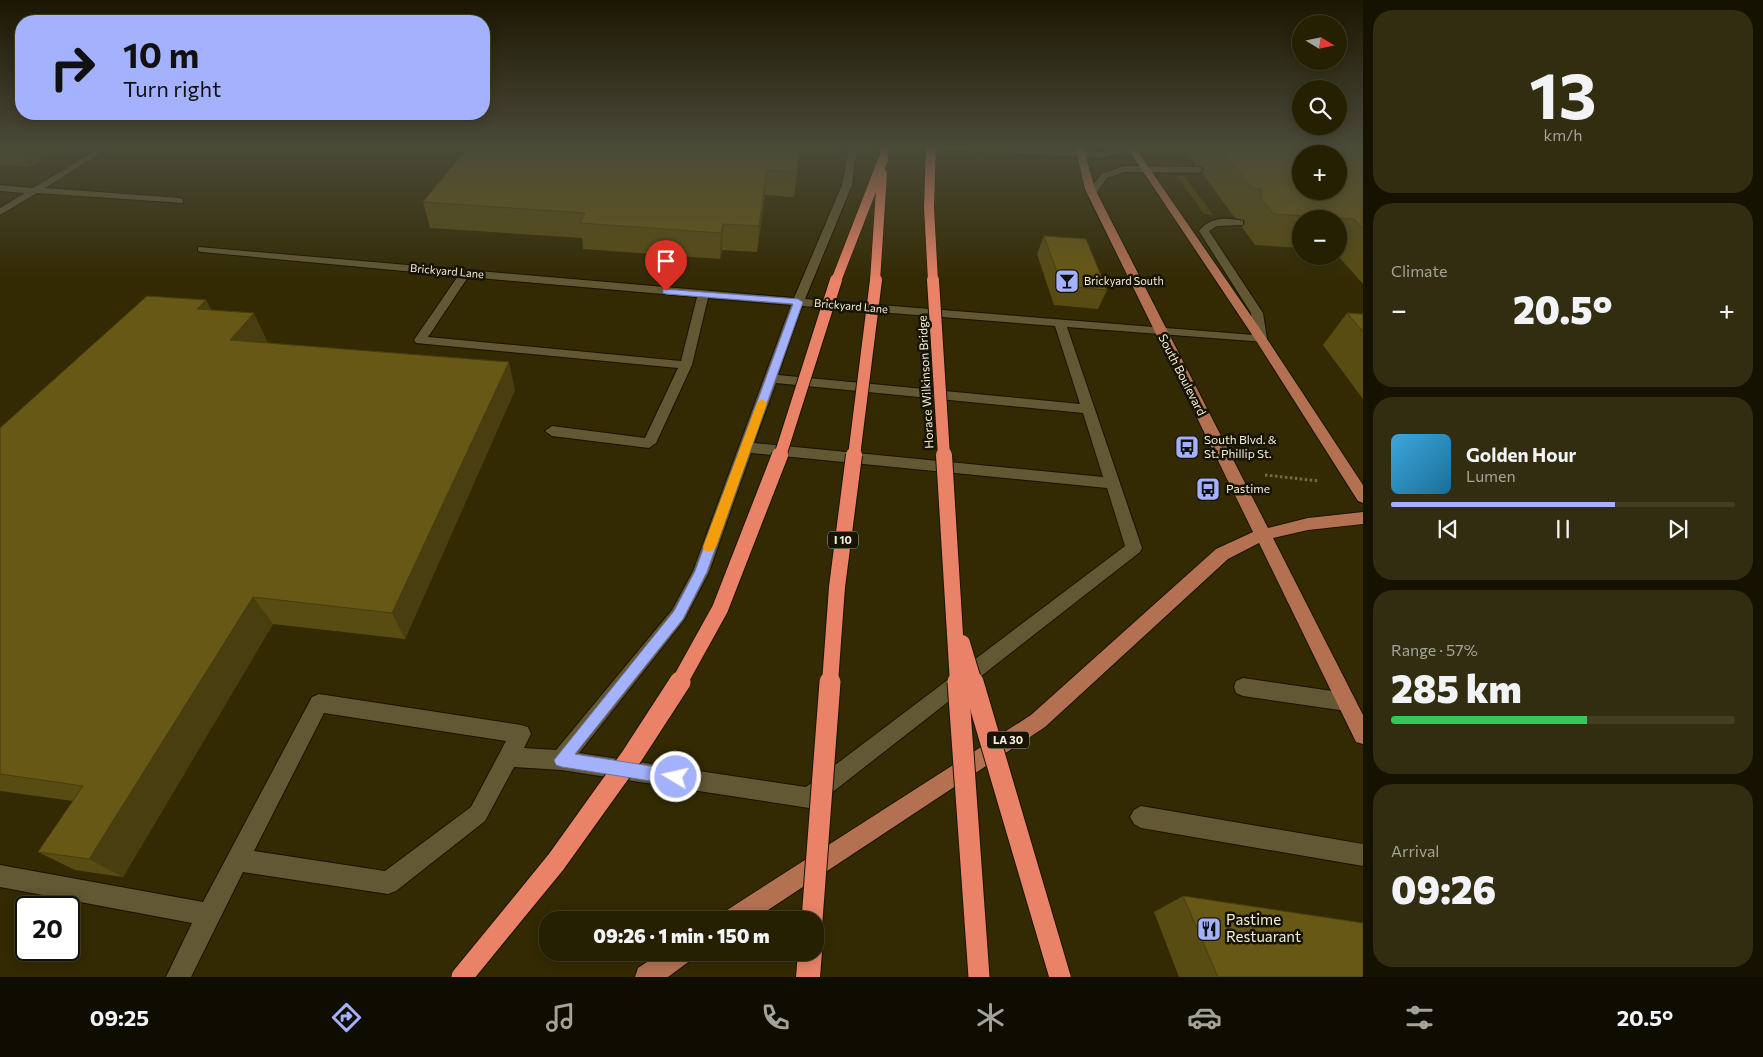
<!DOCTYPE html>
<html lang="en">
<head>
<meta charset="utf-8">
<style>
  :root { --surface:#262002; --page:#322d11; --text:#f1f3f6; --muted:#a4a399; --line:#423e24; --accent:#a4b1fc }
  body { margin:0; font-family:Commissioner,sans-serif; background:var(--page); color:var(--text); height:100vh; display:flex; flex-direction:column; font-size:19px; white-space:nowrap }
  * { box-sizing:border-box; margin:0 }
  p { font-size:16px; color:var(--muted) }
  .icon { flex:none; width:28px; height:28px; fill:none; stroke:currentColor; stroke-width:2; stroke-linecap:round; stroke-linejoin:round }
  .map { position:relative; flex:1; overflow:hidden }
  .sheet { display:flex; flex-direction:column; gap:10px; padding:10px; background:#151201; width:400px }
  .sheet>* { flex:none }
  .guide { position:absolute; left:15px; top:15px; width:475px; height:105px; border-radius:20px; box-shadow:0 2px 12px #0003,0 0 0 1px var(--line); background:#a4b1fc; color:#111; overflow:hidden }
  .needle { width:32px; rotate:100deg }
  .buttons { position:absolute; left:1292px; top:15px; display:grid; gap:10px }
  .buttons a { display:grid; place-items:center; width:55px; height:55px; border-radius:50%; background:var(--surface); box-shadow:0 2px 12px #0003,0 0 0 1px var(--line); font-size:25px }
  .speed { position:absolute; left:15px; top:896px; display:flex; gap:10px; font-size:25px; font-weight:700; text-align:center }
  .speed>* { display:grid; place-content:center; width:65px; height:65px; border-radius:50%; background:var(--surface); box-shadow:0 2px 12px #0003,0 0 0 1px var(--line); line-height:1 }
  .speed .limit { border:2px solid #111; border-radius:8px; background:#fff; color:#111 }
  .pin { position:absolute; display:grid; place-items:center; width:42px; height:42px; color:#fff; margin:-51px -21px; border-radius:50% 50% 50% 0; rotate:-45deg; box-shadow:0 0 5px #0007 }
  .pin .icon { rotate:45deg }
  .me { position:absolute; width:55px; margin:-28px; rotate:279deg; stroke-linejoin:round; filter:drop-shadow(0 0 4px #0008) }
  .turn { display:flex; align-items:center; gap:18px; height:105px; padding:0 25px; font-size:22px }
  .turn .icon { width:65px; height:65px; stroke-width:2.5 }
  .turn b { display:block; font-size:35px; line-height:42px }
  .big { font-size:38px; font-weight:800; line-height:1.1 }
  .sheet .tile { flex:1; display:flex; flex-direction:column; justify-content:center; gap:8px; min-width:0; padding:0 18px; border-radius:20px; background:var(--page) }
  .sheet .dial { align-items:center; gap:0 }
  .dial b { font-size:65px; line-height:1 }
  .song { display:flex; align-items:center; gap:15px }
  .cover { width:60px; height:60px; border-radius:8px; background:linear-gradient(135deg,hsl(200 70% 55%),hsl(200 70% 35%)) }
  .played { height:5px; border-radius:2px; background:linear-gradient(90deg,var(--accent) 65%,var(--line) 65%) }
  .keys { display:flex; justify-content:space-around; direction:ltr }
  .heat { display:flex; justify-content:space-between; align-items:center; font-size:28px; direction:ltr }
  .charge { height:8px; border-radius:4px; background:linear-gradient(90deg,#34c759 57%,var(--line) 0) }
  .trip { position:absolute; left:539px; top:911px; width:285px; height:50px; border-radius:20px; background:var(--surface); box-shadow:0 2px 12px #0003,0 0 0 1px var(--line); font-weight:800; line-height:50px; text-align:center }
  .tab-bar { display:flex; height:80px; justify-content:space-around; align-items:center; background:#0f0d01; color:var(--muted) }
  .tab-bar .icon { width:35px; height:35px }
  .tab-bar .current { color:var(--accent) }
  .tab-bar b { font-size:22px; color:var(--text) }
  main { display:flex; flex:1; min-height:0 }
  .map>svg:first-child { display:block }
  .green { fill:#4d4003 }
  .lines { fill:none; stroke-linecap:round; stroke-linejoin:round }
  .minor-casing { stroke:#191300; stroke-width:2 }
  .major-casing { stroke:#191300; stroke-width:2 }
  .highway-casing { stroke:#191300; stroke-width:2 }
  .path { stroke:#726b49; stroke-width:3; stroke-dasharray:2.5 2.5; stroke-linecap:butt }
  .minor { fill:#625833; fill-rule:evenodd }
  .major { fill:#b37152; fill-rule:evenodd }
  .highway { fill:#e98266; fill-rule:evenodd }
  .highway-bridge-far3-casing { stroke:#191300; stroke-width:11; stroke-linecap:butt }
  .highway-bridge-far2-casing { stroke:#191300; stroke-width:14; stroke-linecap:butt }
  .highway-bridge-far1-casing { stroke:#191300; stroke-width:18; stroke-linecap:butt }
  .highway-bridge-casing { stroke:#191300; stroke-width:23; stroke-linecap:butt }
  .highway-bridge-far3 { stroke:#e98266; stroke-width:10 }
  .highway-bridge-far2 { stroke:#e98266; stroke-width:12 }
  .highway-bridge-far1 { stroke:#e98266; stroke-width:16 }
  .highway-bridge { stroke:#e98266; stroke-width:21 }
  .wall { fill:#594c12 }
  .shaded-wall { fill:#483e0f }
  .building { fill:#675815; stroke:#483e0f; fill-rule:evenodd }
  .route { fill:#a4b1fc; stroke:#6b73a4 }
  .slow { fill:#f59e0b }
  .labels { text-anchor:middle; stroke-width:5; stroke-linejoin:round; paint-order:stroke }
  .far-street-label { font-size:11px; fill:#f4efda; stroke:#171305 }
  .far-poi-label { font-size:11px; fill:#f4efda; stroke:#171305; text-anchor:start }
  .shield { fill:#171305; stroke:#b2ad9a; stroke-width:1 }
  .shield-label { font-size:11px; font-weight:bold; fill:#f4efda }
  .street-label { font-size:12px; fill:#f4efda; stroke:#171305 }
  .poi-label { font-size:12px; fill:#f4efda; stroke:#171305; text-anchor:start }
  .near-poi-label { font-size:15px; fill:#f4efda; stroke:#171305; text-anchor:start }
</style>
</head>
<body>
<main>
<div class="map">
<svg width="1363" height="977" viewBox="0 0 1363 977">
  <rect width="100%" height="100%" fill="#332a03"/>
  <polygon class="green" points="1177,176 1184,176 1213,215 1204,214"/>
  <g class="lines">
    <g class="minor-casing">
      <g id="minor">
        <polygon points="103,146 112,146 45,188 180,198 183,199 183,203 37,193 0,215 0,208 25,193 0,191 0,185 33,188"/>
        <path d="M849,146H857L852,185L805,299L1254,335L1251,313L1199,231C1209,217 1227,217 1243,221V225L1217,226L1209,231L1263,313L1267,339L1265,342L1067,327L1142,548L1140,552L816,805L809,808L561,770L514,767L485,821L396,891L388,894L243,872L191,977H166L192,923L0,887V865L203,902L312,697L319,694L521,725L528,727L531,734L524,748L556,750L672,610L693,571L791,305L708,298L692,365L656,443L649,448L552,436L545,431L552,426L645,438L678,368L416,343L414,340L458,276L202,252L198,251V247L794,298L842,185ZM468,277L697,297L681,361L428,337ZM802,306L1055,326L1080,404L778,375ZM776,383L1083,413L1103,477L754,443ZM751,453L1107,488L1125,546L806,787L579,753L684,620L709,572ZM324,713L506,741L471,807L385,871L254,851Z"/>
        <polygon points="921,146 967,146 1102,152 1132,146 1136,149 1102,158 925,149"/>
        <polygon points="1124,166 1199,167 1203,170 1199,173 1125,172 1107,178 1095,195 1089,195 1087,193 1101,174"/>
        <polygon points="1243,678 1346,693 1353,696 1356,702 1353,708 1346,711 1243,696 1236,693 1234,687 1236,681"/>
        <polygon points="1141,806 1363,844 1363,866 1141,828 1134,824 1130,817 1134,810"/>
      </g>
    </g>
    <g class="major-casing">
      <g id="major">
        <polygon points="1075,146 1083,146 1095,189 1268,528 1308,518 1363,512 1363,524 1308,530 1273,538 1363,715 1363,744 1356,742 1259,543 1228,559 1045,727 753,920 720,920 724,912 1031,715 1216,549 1253,532 1085,189"/>
        <polygon points="1126,146 1134,146 1267,339 1363,485 1363,503 1358,501 1255,339"/>
        <polygon points="662,952 695,952 691,960 668,977 635,977 638,968"/>
      </g>
    </g>
    <g class="highway-casing">
      <g id="highway">
        <polygon points="881,146 889,146 887,160 883,163 879,160"/>
        <polygon points="815,942 818,944 822,952 820,977 796,977 798,952 815,952"/>
      </g>
    </g>
    <polyline class="path" points="1265,475 1319,481"/>
    <use href="#minor" class="minor"/>
    <use href="#major" class="major"/>
    <use href="#highway" class="highway"/>
    <g class="highway-bridge-far3-casing">
      <g id="highway-bridge-far3">
        <polyline points="931,146 929,207 933,281"/>
        <polyline points="836,281 883,160"/>
        <polyline points="875,281 882,174"/>
      </g>
    </g>
    <g class="highway-bridge-far2-casing">
      <g id="highway-bridge-far2">
        <polyline points="933,280 944,456"/>
        <polyline points="780,456 836,280"/>
        <polyline points="854,456 876,280"/>
      </g>
    </g>
    <g class="highway-bridge-far1-casing">
      <g id="highway-bridge-far1">
        <polyline points="944,455 958,683"/>
        <polyline points="962,643 974,683"/>
        <polyline points="679,683 720,609 780,455"/>
        <polyline points="830,683 837,587 854,455"/>
      </g>
    </g>
    <g class="highway-bridge-casing">
      <g id="highway-bridge">
        <polyline points="958,682 979,977"/>
        <polyline points="973,682 1060,977"/>
        <polyline points="812,920 830,682"/>
        <polyline points="462,977 556,862 632,756 680,682"/>
      </g>
    </g>
    <use href="#highway-bridge-far3" class="highway-bridge-far3"/>
    <use href="#highway-bridge-far2" class="highway-bridge-far2"/>
    <use href="#highway-bridge-far1" class="highway-bridge-far1"/>
    <use href="#highway-bridge" class="highway-bridge"/>
  </g>
  <g class="wall">
    <polygon points="0,146 66,146 29,167 0,165"/>
    <polygon points="469,146 797,172 794,197 765,195 757,252 722,250 720,259 583,249 582,238 430,228 423,202"/>
    <polygon points="1188,146 1363,146 1363,284 1338,256 1339,219 1301,219 1301,248 1255,245 1242,227 1245,223 1244,220 1235,218 1202,173 1204,168 1196,165 1185,151"/>
    <polygon points="1044,236 1107,290 1098,309 1054,305 1037,254"/>
    <polygon points="206,300 211,310 267,341 266,342 515,390 405,639 273,624 123,877 75,870 38,852 73,801 0,791 0,428"/>
    <polygon points="1347,313 1363,332 1363,399 1323,345"/>
    <polygon points="1183,896 1363,977 1179,977 1154,912"/>
  </g>
  <g class="shaded-wall">
    <polygon points="15,146 66,146 29,167"/>
    <polygon points="767,170 765,195 757,252 759,226"/>
    <polygon points="723,224 722,250 720,259 721,233"/>
    <polygon points="206,300 221,327 197,309"/>
    <polygon points="254,313 267,341 245,367 230,340"/>
    <polygon points="509,362 515,390 405,639 392,613"/>
    <polygon points="253,597 273,624 123,877 89,859"/>
  </g>
  <g class="building">
    <polygon points="469,146 799,146 797,172 767,170 759,226 723,224 721,233 580,223 585,213 423,202"/>
    <path d="M1217,146H1363V229L1354,219L1274,214L1260,197L1262,195V190L1252,188ZM1301,154H1339V191H1301Z"/>
    <polygon points="1044,236 1086,239 1107,290 1062,286"/>
    <polygon points="147,296 206,300 197,309 254,313 230,340 509,362 392,613 253,597 89,859 38,852 83,786 0,774 0,428"/>
    <polygon points="1347,313 1363,314 1363,332"/>
    <polygon points="1183,896 1363,923 1363,977 1218,977"/>
  </g>
  <linearGradient id="sky" x2="0" y2="1"><stop stop-color="#1c1702"/><stop offset="0.52" stop-color="#4a4a39"/><stop offset="1" stop-color="#4a4a39" stop-opacity="0"/></linearGradient>
  <rect width="1363" height="282" fill="url(#sky)"/>
  <polygon class="route" points="663,289 798,299 803,302 707,572 683,619 575,754 676,770 681,772 684,777 681,783 676,785 562,767 556,765 554,760 674,611 695,571 793,304 666,294 663,293"/>
  <polygon class="slow" points="762,399 767,403 716,547 710,552 705,551 703,547 757,403"/>
  <defs>
    <g id="bar-square" transform="scale(1.25)"><rect x="-9" y="-9" width="18" height="18" rx="4" fill="#a4b1fc" stroke="#171305"/><path d="M-6-5H6L.8 .8V4.5H3.5V6h-7V4.5H-.8V.8Z" fill="#111"/></g>
    <g id="bus-square" transform="scale(1.25)"><rect x="-9" y="-9" width="18" height="18" rx="4" fill="#a4b1fc" stroke="#171305"/><path d="M-5-6H5V4H4V6H2V4H-2V6H-4V4H-5ZM-3.5-4V0h7V-4ZM-3.5 1.2v1.5H-2V1.2ZM2 1.2v1.5H3.5V1.2Z" fill="#111"/></g>
    <g id="restaurant-square" transform="scale(1.25)"><rect x="-9" y="-9" width="18" height="18" rx="4" fill="#a4b1fc" stroke="#171305"/><path d="M-5-6h1v4h1v-4h1v4h1v-4h1v5L-1.5 .5V6h-2V.5L-5-1ZM5-6V6H3V1.5H1.5Q1.5-4 5-6Z" fill="#111"/></g>
  </defs>
  <g fill-rule="evenodd">
    <use href="#bar-square" x="1067" y="281"/>
    <use href="#bus-square" x="1187" y="447"/>
    <use href="#bus-square" x="1208" y="489"/>
    <use href="#restaurant-square" x="1209" y="929"/>
  </g>
  <g class="labels">
    <g class="far-street-label">
      <text transform="translate(447 271) rotate(5)" y="4">Brickyard Lane</text>
      <text transform="translate(851 306) rotate(5)" y="4">Brickyard Lane</text>
    </g>
    <g class="far-poi-label">
      <text x="1084" y="285">Brickyard South</text>
    </g>
    <g class="shield">
      <rect x="828" y="531.5" width="30" height="17" rx="4"/>
      <rect x="987" y="731.5" width="42" height="17" rx="4"/>
    </g>
    <g class="shield-label">
      <text x="843" y="544">I 10</text>
      <text x="1008" y="744">LA 30</text>
    </g>
    <g class="street-label">
      <text transform="translate(1182 375) rotate(63)" y="4">South Boulevard</text>
      <text transform="translate(926 382) rotate(-93)" y="4">Horace Wilkinson Bridge</text>
    </g>
    <g class="poi-label">
      <text x="1204" y="444">South Blvd. &amp;<tspan x="1204" dy="14">St. Phillip St.</tspan></text>
      <text x="1226" y="493">Pastime</text>
    </g>
    <g class="near-poi-label">
      <text x="1226" y="925">Pastime<tspan x="1226" dy="17">Restuarant</tspan></text>
    </g>
  </g>
</svg>
<div class="buttons">
<a><svg class="needle" viewBox="-14 -14 28 28"><path d="M0-13l5 13h-10z" fill="#e53935"/><path d="M0 13l5-13h-10z" fill="#a4a399"/></svg></a>
<a><svg class="icon" aria-label="search" viewBox="0 0 24 24"><circle cx="10" cy="10" r="6"/><path d="M15 15l6 6"/></svg></a>
<a>+</a>
<a>−</a>
</div>
<div class="speed"><div class="limit">20</div></div>
<div class="pin" style="left:666px;top:291px;background:#d93025"><svg class="icon" aria-label="arrive" viewBox="0 0 24 24"><path d="M6 21V4h12l-3 4 3 4H6"/></svg></div>
<svg class="me" style="left:676px;top:777px" viewBox="-20 -20 40 40"><circle r="17" fill="#a4b1fc" stroke="#fff" stroke-width="3"/><path d="M0-11L8 9 0 5-8 9z" fill="#fff"/></svg>
<div class="trip">09:26 · 1 min · 150 m</div>
<div class="guide">
<div class="turn"><svg class="icon" aria-label="right" viewBox="0 0 24 24"><path d="M7 20v-9h11M14 6l5 5-5 5"/></svg><div><b>10 m</b>Turn right</div></div>
</div>
</div>
<section class="sheet">
<div class="tile dial"><b>13</b><p>km/h</p></div>
<div class="tile"><p>Climate</p>
<div class="heat"><a>−</a><b class="big">20.5°</b><a>+</a></div>
</div>
<div class="tile">
<div class="song"><i class="cover"></i><div><b>Golden Hour</b><p>Lumen</p></div></div>
<div class="played"></div>
<div class="keys"><svg class="icon" aria-label="previous" viewBox="0 0 24 24"><path d="M18 5L8 12l10 7zM5 5v14"/></svg><svg class="icon" aria-label="pause" viewBox="0 0 24 24"><path d="M8 5v14M16 5v14"/></svg><svg class="icon" aria-label="next" viewBox="0 0 24 24"><path d="M6 5l10 7-10 7zM19 5v14"/></svg></div>
</div>
<div class="tile"><p>Range · 57%</p><b class="big">285 km</b><div class="charge"></div></div>
<div class="tile"><p>Arrival</p><b class="big">09:26</b></div>
</section>
</main>
<nav class="tab-bar">
<b>09:25</b>
<svg class="icon current" aria-label="directions" viewBox="0 0 24 24"><path d="M12 3l9 9-9 9-9-9zM9 14v-3h6M13 9l2 2-2 2"/></svg>
<svg class="icon" aria-label="music" viewBox="0 0 24 24"><path d="M9 18V5l10-2v13"/><circle cx="6" cy="18" r="3"/><circle cx="16" cy="16" r="3"/></svg>
<svg class="icon" aria-label="phone" viewBox="0 0 24 24"><path d="M5 4h4l2 5-3 2q2 4 5 5l2-3 5 2v4C11 20 4 13 5 4z"/></svg>
<svg class="icon" aria-label="climate" viewBox="0 0 24 24"><path d="M12 3v18M4 7l16 10M4 17L20 7"/></svg>
<svg class="icon" aria-label="car" viewBox="0 0 24 24"><path d="M5 17H2v-5l4-1 3-4h7l3 4 3 1v5h-3M9 17h6M6 11h13"/><circle cx="7" cy="17" r="2"/><circle cx="17" cy="17" r="2"/></svg>
<svg class="icon" aria-label="filters" viewBox="0 0 24 24"><path d="M4 7h16M4 17h16"/><circle cx="9" cy="7" r="2"/><circle cx="15" cy="17" r="2"/></svg>
<b>20.5°</b>
</nav>
</body>
</html>
